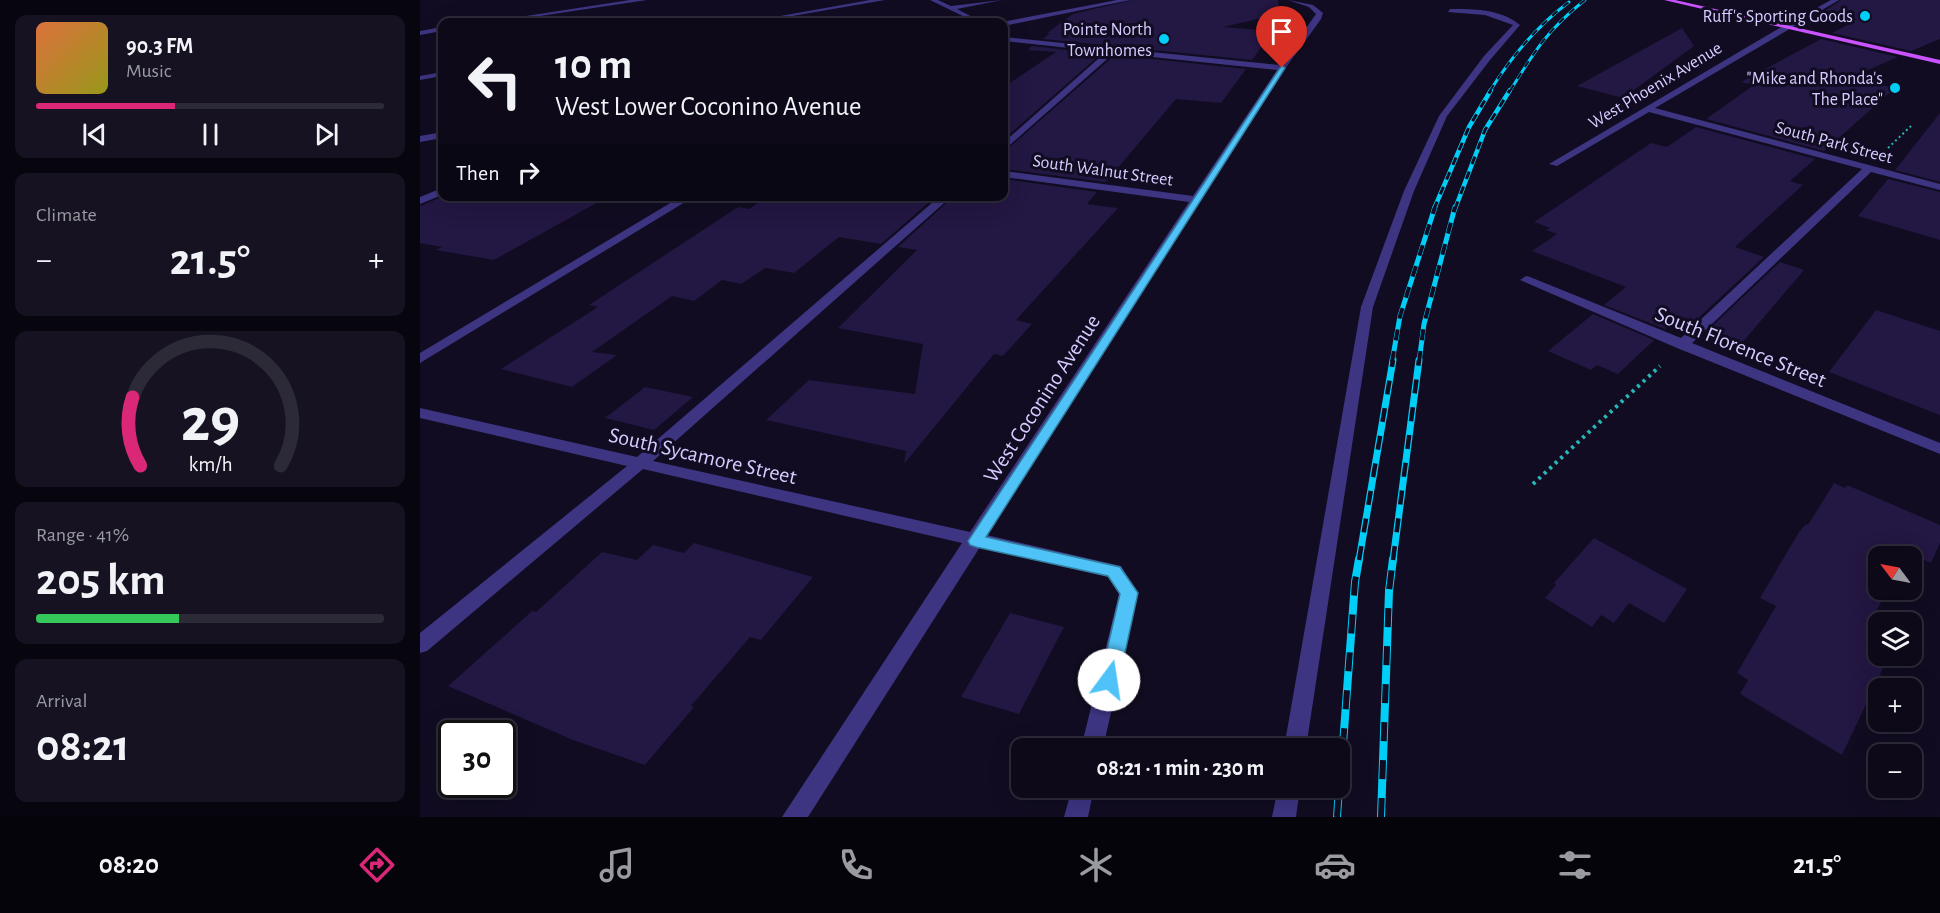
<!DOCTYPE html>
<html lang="en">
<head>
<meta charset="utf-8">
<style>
  :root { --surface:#0d0919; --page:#161222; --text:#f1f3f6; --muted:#9a9aa2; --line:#2d2a38; --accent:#db2777 }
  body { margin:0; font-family:"Alegreya Sans",sans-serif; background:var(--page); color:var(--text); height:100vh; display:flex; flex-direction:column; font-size:22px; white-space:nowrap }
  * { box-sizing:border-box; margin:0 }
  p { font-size:20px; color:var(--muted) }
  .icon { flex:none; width:33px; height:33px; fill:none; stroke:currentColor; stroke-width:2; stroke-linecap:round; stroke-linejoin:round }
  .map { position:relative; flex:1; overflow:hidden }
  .details { display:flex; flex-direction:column; gap:15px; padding:15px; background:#07050e; width:420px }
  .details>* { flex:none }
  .banner { position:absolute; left:18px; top:18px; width:570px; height:183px; border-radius:12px; box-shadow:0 6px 24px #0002,0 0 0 2px var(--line); background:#0d0919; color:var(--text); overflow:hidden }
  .needle { width:39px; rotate:302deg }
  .fabs { position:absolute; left:1448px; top:546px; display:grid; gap:12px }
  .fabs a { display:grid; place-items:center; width:54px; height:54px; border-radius:12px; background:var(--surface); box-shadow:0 6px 24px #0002,0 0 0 2px var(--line); font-size:30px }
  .speed { position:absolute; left:18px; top:720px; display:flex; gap:12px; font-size:30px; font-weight:700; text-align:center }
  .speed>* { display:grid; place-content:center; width:78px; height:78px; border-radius:50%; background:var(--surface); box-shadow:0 6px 24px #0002,0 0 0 2px var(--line); line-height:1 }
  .speed .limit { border:3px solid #111; border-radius:9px; background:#fff; color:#111 }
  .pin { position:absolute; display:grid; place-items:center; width:51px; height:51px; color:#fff; margin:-62px -26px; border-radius:50% 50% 50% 0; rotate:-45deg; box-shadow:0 0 6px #0007 }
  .pin .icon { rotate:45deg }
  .me { position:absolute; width:66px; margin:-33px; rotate:14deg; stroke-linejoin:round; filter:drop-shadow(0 0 4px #0008) }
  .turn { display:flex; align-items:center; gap:21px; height:126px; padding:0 18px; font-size:27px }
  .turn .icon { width:78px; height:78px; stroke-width:2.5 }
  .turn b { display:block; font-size:42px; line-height:51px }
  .then { display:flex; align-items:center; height:57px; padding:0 18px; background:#0003; gap:12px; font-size:22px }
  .big { font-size:45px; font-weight:600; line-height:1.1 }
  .details .card { flex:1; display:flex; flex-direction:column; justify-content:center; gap:9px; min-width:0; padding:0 21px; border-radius:12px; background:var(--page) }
  .details .dial { align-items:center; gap:0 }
  .dial svg { height:156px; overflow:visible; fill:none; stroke:var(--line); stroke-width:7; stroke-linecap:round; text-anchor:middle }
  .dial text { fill:var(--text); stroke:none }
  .song { display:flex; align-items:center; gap:18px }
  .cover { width:72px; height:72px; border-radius:9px; background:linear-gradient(135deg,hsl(20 70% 55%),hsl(60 70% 35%)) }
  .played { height:6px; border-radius:3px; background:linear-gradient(90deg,var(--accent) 40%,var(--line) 40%) }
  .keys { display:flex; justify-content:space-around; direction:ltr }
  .heat { display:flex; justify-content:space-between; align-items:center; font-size:33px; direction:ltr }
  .charge { height:9px; border-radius:4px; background:linear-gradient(90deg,#34c759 41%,var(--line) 0) }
  .trip { position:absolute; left:591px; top:738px; width:339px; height:60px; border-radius:12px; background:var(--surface); box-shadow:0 6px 24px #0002,0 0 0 2px var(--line); font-weight:600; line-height:60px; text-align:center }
  .menu { display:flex; height:96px; justify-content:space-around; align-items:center; background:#05040a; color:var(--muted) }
  .menu .icon { width:42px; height:42px }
  .menu .active { color:var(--accent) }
  .menu b { font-size:27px; color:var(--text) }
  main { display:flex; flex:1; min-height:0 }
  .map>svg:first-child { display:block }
  .building { fill:#231743 }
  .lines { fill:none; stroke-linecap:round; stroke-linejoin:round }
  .path-far1 { stroke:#28b6b7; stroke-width:2; stroke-dasharray:2 3; stroke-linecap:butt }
  .path { stroke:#28b6b7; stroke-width:4; stroke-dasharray:3 4.5; stroke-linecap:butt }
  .minor { fill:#3d3582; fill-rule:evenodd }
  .major { fill:#ca53ff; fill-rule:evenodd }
  .rail-far4-casing { stroke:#00cef7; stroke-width:3 }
  .rail-far3-casing { stroke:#00cef7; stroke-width:4.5 }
  .rail-far2-casing { stroke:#00cef7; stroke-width:5 }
  .rail-far1-casing { stroke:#00cef7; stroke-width:7 }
  .rail-casing { stroke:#00cef7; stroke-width:8 }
  .rail-far4 { stroke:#110c21; stroke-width:2; stroke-dasharray:7; stroke-linecap:butt }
  .rail-far3 { stroke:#110c21; stroke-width:3; stroke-dasharray:8; stroke-linecap:butt }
  .rail-far2 { stroke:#110c21; stroke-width:4; stroke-dasharray:11; stroke-linecap:butt }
  .rail-far1 { stroke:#110c21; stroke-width:4.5; stroke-dasharray:14; stroke-linecap:butt }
  .rail { stroke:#110c21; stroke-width:6; stroke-dasharray:19; stroke-linecap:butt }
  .route { fill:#4fc3f7; stroke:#337fa1; stroke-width:1.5 }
  .poi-dot { fill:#00cef7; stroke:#110c21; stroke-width:2 }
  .labels { text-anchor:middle; stroke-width:6; stroke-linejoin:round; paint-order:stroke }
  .far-poi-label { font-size:18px; fill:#d5ccff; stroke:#110c21; text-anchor:end }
  .far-street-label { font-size:18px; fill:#d5ccff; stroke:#110c21 }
  .street-label { font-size:22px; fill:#d5ccff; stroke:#110c21 }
</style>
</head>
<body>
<main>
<section class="details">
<div class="card">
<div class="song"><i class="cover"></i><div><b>90.3 FM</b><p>Music</p></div></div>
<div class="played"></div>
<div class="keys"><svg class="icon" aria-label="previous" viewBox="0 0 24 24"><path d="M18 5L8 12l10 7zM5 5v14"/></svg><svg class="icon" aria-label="pause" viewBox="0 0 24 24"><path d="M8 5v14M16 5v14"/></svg><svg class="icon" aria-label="next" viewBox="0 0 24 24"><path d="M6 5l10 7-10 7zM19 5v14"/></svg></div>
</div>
<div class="card"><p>Climate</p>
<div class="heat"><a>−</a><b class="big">21.5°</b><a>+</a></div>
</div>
<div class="card dial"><svg viewBox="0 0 100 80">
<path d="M14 69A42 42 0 1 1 86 69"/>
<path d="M14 69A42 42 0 0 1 10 34" stroke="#db2777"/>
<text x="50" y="56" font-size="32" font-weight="700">29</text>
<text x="50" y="72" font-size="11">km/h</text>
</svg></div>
<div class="card"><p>Range · 41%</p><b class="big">205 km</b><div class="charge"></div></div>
<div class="card"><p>Arrival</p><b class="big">08:21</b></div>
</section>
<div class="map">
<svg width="1520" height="817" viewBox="0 0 1520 817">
  <rect width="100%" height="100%" fill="#110c21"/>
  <g class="building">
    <polygon points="712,0 858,0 860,14 803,27 853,31 832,60 623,39 630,33 627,33 653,14"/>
    <polygon points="1421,0 1520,0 1520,39 1491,51 1412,33 1431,23 1397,16"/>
    <polygon points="1262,28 1274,46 1203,98 1157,86"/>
    <polygon points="1401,39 1478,57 1429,78 1475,88 1404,151 1286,119 1334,85 1321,82"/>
    <polygon points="612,46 681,54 584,139 584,87 636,52 608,50"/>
    <polygon points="695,55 826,69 801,103 756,99 686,182 584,169 584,152"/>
    <polygon points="1520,113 1520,182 1475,170"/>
    <polygon points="1276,127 1395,159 1370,181 1383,185 1315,247 1344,257 1272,324 1257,318 1245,329 1184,305 1206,287 1112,251 1137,234 1126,230 1130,228 1114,222 1231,143 1247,147"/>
    <polygon points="584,179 677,192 667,204 698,208 596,320 612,324 583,356 574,354 484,464 486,451 346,420 389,380 495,394 503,344 418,328 497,250 478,247 534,196 584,196"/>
    <polygon points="1468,179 1520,192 1520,240 1438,216"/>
    <polygon points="24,196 189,196 74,260 16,250 22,247 0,243 0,206"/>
    <polygon points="348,196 516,196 461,244 419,237 374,273 345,268 321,284 302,280 274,301 252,296 172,352 197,355 152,387 81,369 178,307 169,305 318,207 329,209"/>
    <polygon points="1360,262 1384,270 1322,343 1288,330"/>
    <polygon points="1456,310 1520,331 1520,415 1409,372"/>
    <polygon points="1173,314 1234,340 1198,374 1177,365 1171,370 1128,351"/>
    <polygon points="225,387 273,397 234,430 185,418"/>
    <polygon points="1414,483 1425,488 1427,485 1520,525 1520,543 1511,563 1487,552 1485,556 1458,556 1458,590 1468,590 1457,610 1482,622 1458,622 1458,656 1474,656 1469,666 1465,664 1422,755 1320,694 1328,680 1317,673 1356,606 1340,598 1379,532 1386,524 1388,525"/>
    <polygon points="1174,538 1267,589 1244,623 1209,603 1194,623 1181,615 1172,627 1125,598 1136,585 1134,583"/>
    <polygon points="274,543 393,577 341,640 330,637 271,706 274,707 225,765 153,740 28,686 112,611 116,612 182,552 217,560 233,545 264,553"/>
    <polygon points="590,613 644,627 599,714 541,697"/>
  </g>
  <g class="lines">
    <polyline class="path-far1" points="1468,148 1491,126"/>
    <polyline class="path" points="1113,484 1240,366"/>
    <g class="minor">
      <polygon points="210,0 227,0 80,22 66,22"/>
      <polygon points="450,0 465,0 338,22 326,22"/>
      <polygon points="510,0 518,0 531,6 582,0 537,9 562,22 555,22"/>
      <polygon points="697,0 710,0 584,26 582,22"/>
      <polygon points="868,0 893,5 903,13 901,19 865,69 567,535 701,566 718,593 683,748 661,748 699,594 688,577 560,547 388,817 362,817 542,543 223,469 7,651 0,653 0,633 207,466 0,418 0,408 217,457 520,196 532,196 233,461 550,532 769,202 584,177 584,171 773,196 857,70 694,53 584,150 584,142 686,52 584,41 584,37 860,65 896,14 889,7"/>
      <polygon points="1411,0 1419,0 1235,108 1520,184 1520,190 1451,172 1272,343 1520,443 1520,454 1257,348 1100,280 1106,276 1110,277 1261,338 1442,169 1229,112 1137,166 1129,164 1363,26"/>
      <path d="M1030,9C1054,9 1081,9 1100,25L1070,60L1027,116L994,191L953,307L886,748H864L941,307L984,191L1019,116L1064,56L1093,25L1065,15L1028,12Z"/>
      <polygon points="22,27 22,31 0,35 0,31"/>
      <polygon points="22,72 22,76 0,80 0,76"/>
      <polygon points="22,132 22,138 0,142 0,136"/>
      <polygon points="22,188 22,195 0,204 0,197"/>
      <polygon points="262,196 275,196 0,363 0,353"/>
      <polygon points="652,788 674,788 668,817 644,817"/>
      <polygon points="858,788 880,788 876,817 852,817"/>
    </g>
    <polygon class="major" points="1244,0 1255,0 1520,60 1520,64"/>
    <g class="rail-far4-casing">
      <g id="rail-far4">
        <path d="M1070,91C1091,57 1117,26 1149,2"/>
        <path d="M1090,91C1114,52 1128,29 1165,0"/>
      </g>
    </g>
    <g class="rail-far3-casing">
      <g id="rail-far3">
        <polyline points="1014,209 1049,127 1071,90"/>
        <polyline points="1035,209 1065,130 1090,90"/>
      </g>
    </g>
    <g class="rail-far2-casing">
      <g id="rail-far2">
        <polyline points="972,362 980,316 1015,207"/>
        <polyline points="999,362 1004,324 1035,207"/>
      </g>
    </g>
    <g class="rail-far1-casing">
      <g id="rail-far1">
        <polyline points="939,560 973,360"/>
        <polyline points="973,560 999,360"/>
      </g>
    </g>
    <g class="rail-casing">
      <g id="rail">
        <polyline points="920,785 935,582 939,559"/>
        <polyline points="917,817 919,788"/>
        <polyline points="961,817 969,591 973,559"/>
      </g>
    </g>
    <use href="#rail-far4" class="rail-far4"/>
    <use href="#rail-far3" class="rail-far3"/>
    <use href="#rail-far2" class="rail-far2"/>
    <use href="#rail-far1" class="rail-far1"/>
    <use href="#rail" class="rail"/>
  </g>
  <polygon class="route" points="862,65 865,68 566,537 700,567 718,593 699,680 696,685 689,688 683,685 680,680 700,594 688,576 556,547 550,545 548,541"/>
  <g class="poi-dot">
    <circle cx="1445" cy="16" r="6"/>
    <circle cx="744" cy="39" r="6"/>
    <circle cx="1475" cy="88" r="6"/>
  </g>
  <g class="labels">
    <g class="far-poi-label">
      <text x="1433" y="22">Ruff's Sporting Goods</text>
      <text x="732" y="35">Pointe North<tspan x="732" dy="21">Townhomes</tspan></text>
      <text x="1463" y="84">"Mike and Rhonda's<tspan x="1463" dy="21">The Place"</tspan></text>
    </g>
    <g class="far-street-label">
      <text transform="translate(1235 85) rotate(-31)" y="6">West Phoenix Avenue</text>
      <text transform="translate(1414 142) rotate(15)" y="6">South Park Street</text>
      <text transform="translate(683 170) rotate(8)" y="6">South Walnut Street</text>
    </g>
    <g class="street-label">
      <text transform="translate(1321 346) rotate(22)" y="8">South Florence Street</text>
      <text transform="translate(621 398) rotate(-57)" y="8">West Coconino Avenue</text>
      <text transform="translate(283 455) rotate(13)" y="8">South Sycamore Street</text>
    </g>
  </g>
</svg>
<div class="fabs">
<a><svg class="needle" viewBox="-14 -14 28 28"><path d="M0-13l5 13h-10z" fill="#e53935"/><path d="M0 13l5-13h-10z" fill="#9a9aa2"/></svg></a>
<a><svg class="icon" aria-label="layers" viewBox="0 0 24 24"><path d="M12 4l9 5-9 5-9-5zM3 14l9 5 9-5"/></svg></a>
<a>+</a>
<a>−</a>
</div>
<div class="speed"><div class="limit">30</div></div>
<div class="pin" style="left:862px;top:68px;background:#d93025"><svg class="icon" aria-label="arrive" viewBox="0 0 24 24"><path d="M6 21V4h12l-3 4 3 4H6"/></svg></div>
<svg class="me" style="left:689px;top:680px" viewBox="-20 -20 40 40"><circle r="19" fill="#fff"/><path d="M0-13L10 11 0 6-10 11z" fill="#4fc3f7"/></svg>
<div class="trip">08:21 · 1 min · 230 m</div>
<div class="banner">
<div class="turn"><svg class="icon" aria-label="left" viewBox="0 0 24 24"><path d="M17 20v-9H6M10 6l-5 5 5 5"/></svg><div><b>10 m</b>West Lower Coconino Avenue</div></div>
<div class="then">Then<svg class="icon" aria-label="right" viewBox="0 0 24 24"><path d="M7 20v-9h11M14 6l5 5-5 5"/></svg></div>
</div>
</div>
</main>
<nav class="menu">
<b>08:20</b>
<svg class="icon active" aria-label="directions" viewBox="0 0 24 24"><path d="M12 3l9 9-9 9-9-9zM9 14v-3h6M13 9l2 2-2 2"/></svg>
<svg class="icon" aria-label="music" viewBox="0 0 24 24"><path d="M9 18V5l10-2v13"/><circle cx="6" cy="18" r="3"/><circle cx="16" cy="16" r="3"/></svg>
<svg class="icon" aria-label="phone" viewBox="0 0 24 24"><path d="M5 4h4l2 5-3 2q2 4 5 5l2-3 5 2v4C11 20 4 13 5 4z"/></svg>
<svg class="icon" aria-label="climate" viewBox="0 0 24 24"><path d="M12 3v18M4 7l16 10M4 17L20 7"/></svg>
<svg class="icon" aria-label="car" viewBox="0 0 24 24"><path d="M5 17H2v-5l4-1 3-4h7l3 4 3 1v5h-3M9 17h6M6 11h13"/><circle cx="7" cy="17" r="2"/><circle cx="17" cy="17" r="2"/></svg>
<svg class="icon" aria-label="filters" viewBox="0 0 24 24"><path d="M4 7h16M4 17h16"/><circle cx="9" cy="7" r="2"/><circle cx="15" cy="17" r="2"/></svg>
<b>21.5°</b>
</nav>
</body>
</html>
